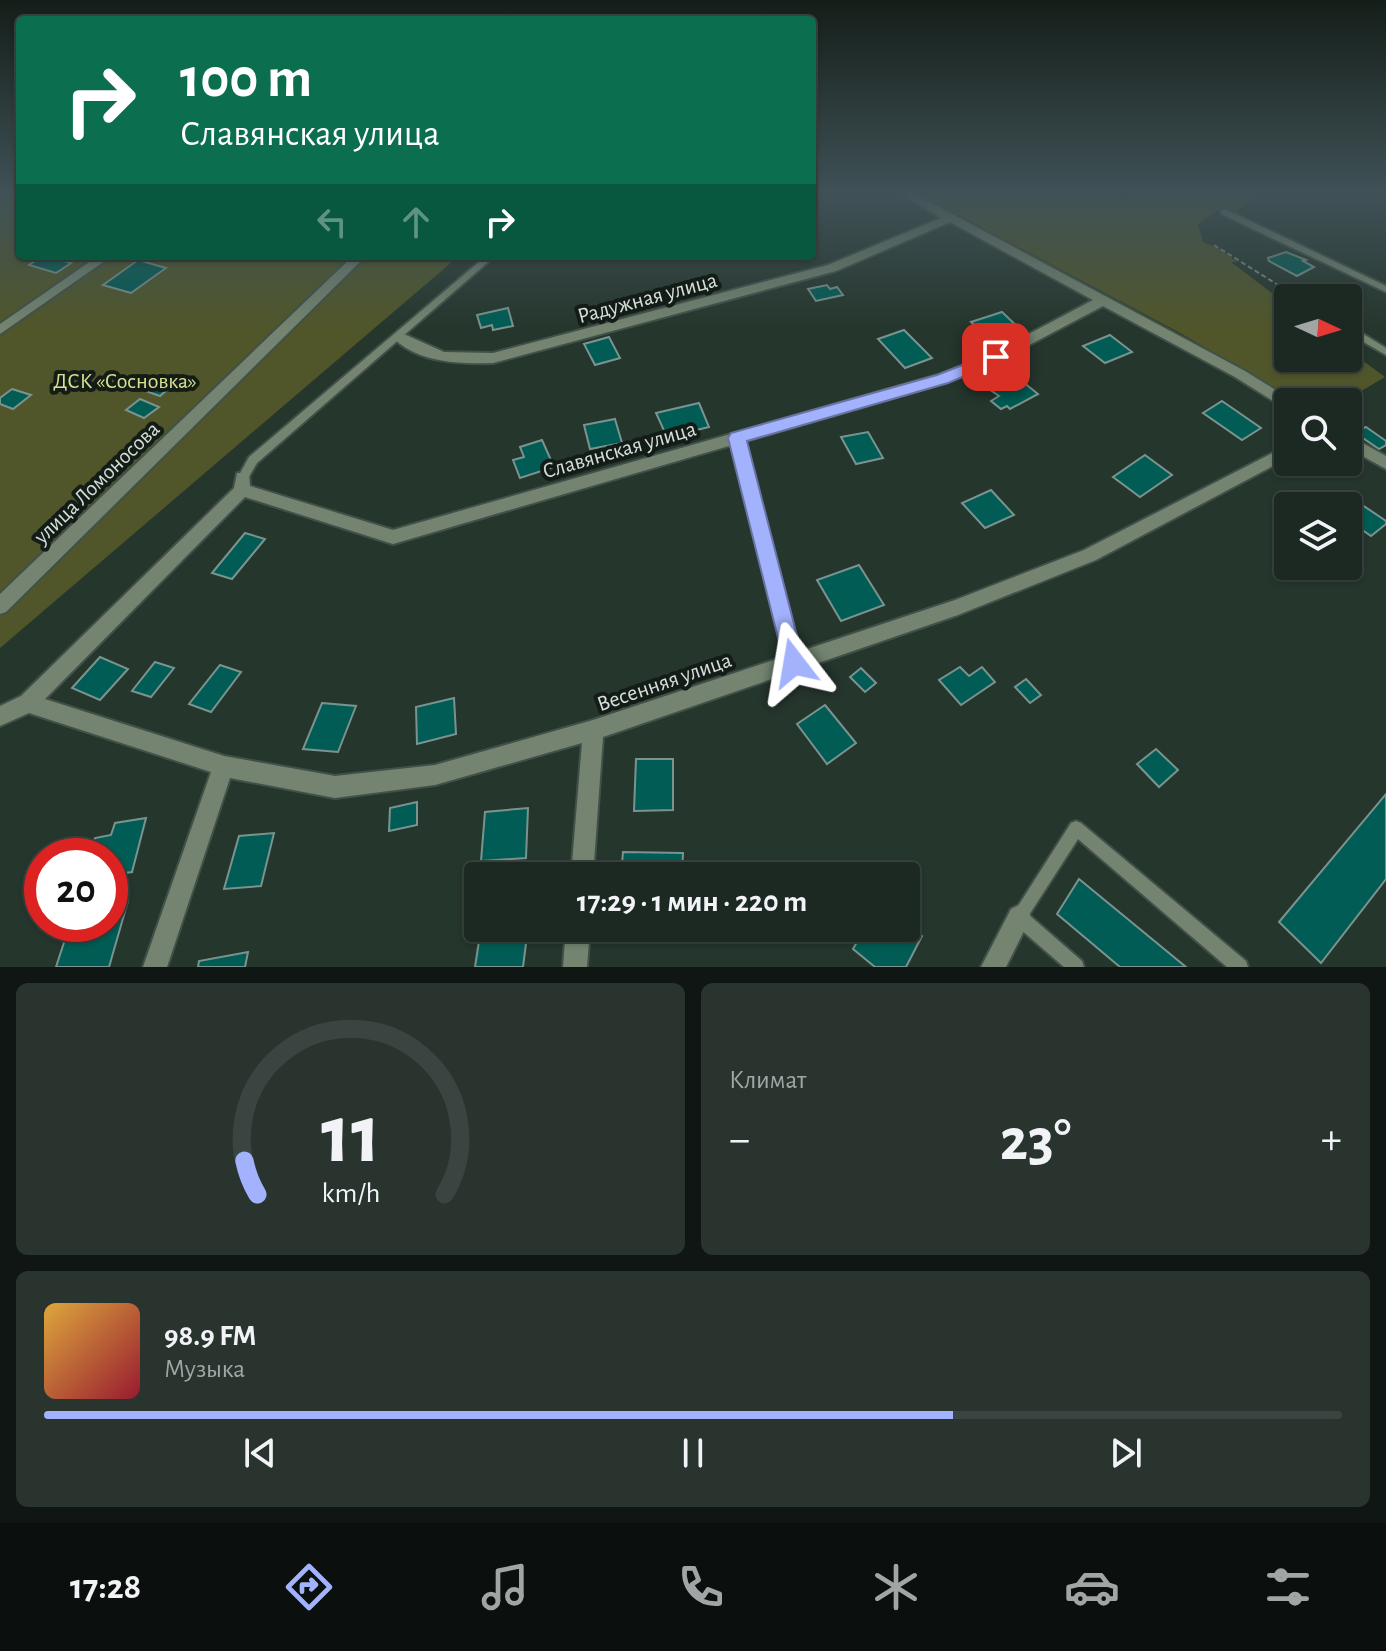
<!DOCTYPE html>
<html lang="ru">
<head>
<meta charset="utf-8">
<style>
  :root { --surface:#1c2822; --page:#29342f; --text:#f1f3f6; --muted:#a0a6a5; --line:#3a4440; --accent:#a2b2fd }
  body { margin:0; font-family:"Alegreya Sans",sans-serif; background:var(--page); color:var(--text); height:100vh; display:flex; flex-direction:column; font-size:30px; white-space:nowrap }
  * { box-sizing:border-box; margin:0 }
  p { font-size:26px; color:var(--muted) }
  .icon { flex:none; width:44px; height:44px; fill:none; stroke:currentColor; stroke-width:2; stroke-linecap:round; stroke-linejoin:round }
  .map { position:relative; height:967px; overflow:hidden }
  .sheet { display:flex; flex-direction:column; gap:16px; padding:16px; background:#0f1613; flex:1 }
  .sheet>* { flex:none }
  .banner { position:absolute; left:16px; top:16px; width:800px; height:244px; border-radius:8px; box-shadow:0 2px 6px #0004,0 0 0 2px var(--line); background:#0b6e4f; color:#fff; overflow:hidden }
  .needle { width:52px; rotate:94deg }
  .buttons { position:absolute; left:1274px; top:284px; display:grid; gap:16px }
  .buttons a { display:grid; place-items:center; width:88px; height:88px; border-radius:8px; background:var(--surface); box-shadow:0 2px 6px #0004,0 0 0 2px var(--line); font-size:40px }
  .speed { position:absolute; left:24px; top:838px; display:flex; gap:16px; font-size:40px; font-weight:700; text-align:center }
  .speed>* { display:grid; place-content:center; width:104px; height:104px; border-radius:50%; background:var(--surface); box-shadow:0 2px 6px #0004,0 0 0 2px var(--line); line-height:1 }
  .speed .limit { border:12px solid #d22; background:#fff; color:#111 }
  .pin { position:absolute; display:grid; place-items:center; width:68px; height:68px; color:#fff; margin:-34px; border-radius:16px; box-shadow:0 4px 12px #0006 }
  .me { position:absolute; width:88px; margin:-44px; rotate:346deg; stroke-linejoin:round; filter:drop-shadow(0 0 6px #0008) }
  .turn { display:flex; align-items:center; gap:28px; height:168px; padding:0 32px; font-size:36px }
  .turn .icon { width:104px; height:104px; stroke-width:2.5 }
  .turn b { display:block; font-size:56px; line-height:68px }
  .lanes { display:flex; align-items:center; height:76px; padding:0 32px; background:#0003; justify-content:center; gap:40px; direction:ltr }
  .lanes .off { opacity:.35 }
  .big { font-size:60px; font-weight:600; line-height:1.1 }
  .sheet .widget { flex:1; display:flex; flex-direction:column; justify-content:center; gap:12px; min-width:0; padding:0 28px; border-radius:12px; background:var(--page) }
  .sheet .dial { align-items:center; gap:0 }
  .dial svg { height:208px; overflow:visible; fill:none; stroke:var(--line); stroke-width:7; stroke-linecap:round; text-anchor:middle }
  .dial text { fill:var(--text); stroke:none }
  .song { display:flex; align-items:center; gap:24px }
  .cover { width:96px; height:96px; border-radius:12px; background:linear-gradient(135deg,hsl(40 70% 55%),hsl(350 70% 35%)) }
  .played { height:8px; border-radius:4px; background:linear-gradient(90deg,var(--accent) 70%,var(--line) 70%) }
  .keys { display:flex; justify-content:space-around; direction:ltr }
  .heat { display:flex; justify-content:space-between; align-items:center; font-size:44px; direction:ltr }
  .sheet .tiles { flex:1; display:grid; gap:16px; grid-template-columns:1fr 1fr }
  .widget:last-child { grid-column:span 2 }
  .trip { position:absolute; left:464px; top:862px; width:456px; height:80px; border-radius:8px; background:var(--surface); box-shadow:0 2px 6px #0004,0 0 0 2px var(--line); font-weight:600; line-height:80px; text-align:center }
  .menu { display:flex; height:128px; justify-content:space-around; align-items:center; background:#0b100e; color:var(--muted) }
  .menu .icon { width:56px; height:56px }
  .menu .selected { color:var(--accent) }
  .menu b { font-size:36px; color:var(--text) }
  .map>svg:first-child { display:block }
  .green { fill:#50562a }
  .building { fill:#005c54; stroke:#7b938f; stroke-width:2 }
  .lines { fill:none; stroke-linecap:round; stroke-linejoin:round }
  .service-casing { stroke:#415149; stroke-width:4 }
  .minor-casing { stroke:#415149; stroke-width:4 }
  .path { stroke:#7f8c85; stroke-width:2; stroke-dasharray:5 3; stroke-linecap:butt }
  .service { fill:#748470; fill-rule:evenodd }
  .minor { fill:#748470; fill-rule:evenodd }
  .route { fill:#a2b2fd; stroke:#6974a4; stroke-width:2 }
  .labels { text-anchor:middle; stroke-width:8; stroke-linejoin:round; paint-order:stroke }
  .street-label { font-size:22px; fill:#d6e0da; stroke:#141c17 }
  .park-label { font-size:22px; fill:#d6e290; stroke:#141c17 }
</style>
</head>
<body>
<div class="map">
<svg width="1386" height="967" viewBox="0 0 1386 967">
  <rect width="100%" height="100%" fill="#25362d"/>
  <g class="green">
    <polygon points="0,192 20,192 20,256 459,256 0,648"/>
    <polygon points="915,192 1108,192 1129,202 1140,192 1260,192 1233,214 1220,209 1198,224 1203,242 1220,249 1237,262 1231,262 1288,305 1288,358 1348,358 1348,350 1385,377 1343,402 1299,402 1180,333"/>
  </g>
  <g class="building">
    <polygon points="1286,252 1306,260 1303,261 1314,267 1297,276 1269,261 1268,258"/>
    <polygon points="43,256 48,256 71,263 56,273 29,265"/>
    <polygon points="138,260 166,268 131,293 103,285"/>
    <polygon points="827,285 830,289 837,287 843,295 816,301 808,289"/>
    <polygon points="508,308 513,326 493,330 492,325 481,328 477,315"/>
    <polygon points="1002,312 1019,328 988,338 971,322"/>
    <polygon points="904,330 932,358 905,368 878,339"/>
    <polygon points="1110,335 1132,352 1105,363 1083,346"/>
    <polygon points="609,337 620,358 595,365 584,344"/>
    <polygon points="1012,373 1038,394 1010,409 1007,406 1001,409 991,401 999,396 986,387"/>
    <polygon points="156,376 176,382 160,396 140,389"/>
    <polygon points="12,389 31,395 13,409 0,404 0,398"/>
    <polygon points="140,399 159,407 144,418 126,410"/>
    <polygon points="1222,401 1261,428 1242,440 1203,413"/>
    <polygon points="699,403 709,427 667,437 656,413"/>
    <polygon points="615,419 622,443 590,449 584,425"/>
    <polygon points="1366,427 1386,441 1386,445 1379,449 1354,432"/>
    <polygon points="868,432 883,458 856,464 841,437"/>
    <polygon points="542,440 554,467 520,478 513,460 524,457 520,447"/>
    <polygon points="1145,455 1172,475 1140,497 1113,477"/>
    <polygon points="991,490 1014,515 985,528 962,503"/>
    <polygon points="1343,492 1386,521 1386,524 1371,536 1348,520 1348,506 1326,504"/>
    <polygon points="245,533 265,539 232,579 212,573"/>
    <polygon points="859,565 884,605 841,621 817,580"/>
    <polygon points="100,657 128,669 100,700 72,688"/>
    <polygon points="155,662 174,668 151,697 132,691"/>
    <polygon points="220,665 241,672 211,712 189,704"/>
    <polygon points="960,667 969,676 982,667 995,682 961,705 939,680"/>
    <polygon points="861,668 876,683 865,692 850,677"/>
    <polygon points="1026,679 1041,695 1030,703 1015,687"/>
    <polygon points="454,698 456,734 417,744 416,707"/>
    <polygon points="322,703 356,706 338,752 303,749"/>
    <polygon points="825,705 856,743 827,764 797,724"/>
    <polygon points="1156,749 1178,770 1159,787 1137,764"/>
    <polygon points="636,759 673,759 673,810 634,811"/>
    <polygon points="1386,794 1386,879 1321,963 1279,922"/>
    <polygon points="417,802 417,825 389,831 390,808"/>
    <polygon points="528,808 526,858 481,861 485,812"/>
    <polygon points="146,818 132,872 110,875 110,856 89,856 95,838 111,835 115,823"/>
    <polygon points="274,833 261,886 224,889 239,836"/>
    <polygon points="623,852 683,853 682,876 621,876"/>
    <polygon points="1079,879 1186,967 1120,967 1057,914"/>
    <polygon points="128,901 109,967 56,967 70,924 110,924 110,904"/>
    <polygon points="906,924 922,936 906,967 875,967 853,949 865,928 906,928"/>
    <polygon points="481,928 528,928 523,967 475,967"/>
    <polygon points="618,928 680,928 680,939 617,938"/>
    <polygon points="248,952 245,967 198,967 199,961"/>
  </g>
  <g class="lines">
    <g class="service-casing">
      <g id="service">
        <polygon points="1221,210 1227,210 1386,286 1386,292 1221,214"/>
        <polygon points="486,256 495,256 257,463 247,480 239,480 238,477 249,457"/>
        <polygon points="1348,326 1352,327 1386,348 1386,355 1348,333"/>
        <polygon points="737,434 742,438 801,663 799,667 794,669 789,667 787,663 732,438"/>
        <polygon points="1076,821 1081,823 1246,961 1248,967 1227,967 1078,839 1029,915 1082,961 1084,967 1064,967 1013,923 1011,917 1071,823"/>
      </g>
    </g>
    <g class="minor-casing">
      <g id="minor">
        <path d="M897,192H911L1245,371L1295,402H1288V408L1283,407L1235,377L1103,306L1001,360L948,382L393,544L245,497L45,699L224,756L335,776L435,765L593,720L955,600L1084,550L1288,445V458L1096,560L958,615L603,737L593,876H571L582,743L435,785L335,798L230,778L167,967H143L211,772L29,713L0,726V706L21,696L234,488L237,473H249L250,486L393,530L938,375L991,354L1093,300L950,222L836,271L493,363C459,364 418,363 392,337L399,333L404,334L444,352L493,353L828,265L941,218Z"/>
        <polygon points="98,256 112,256 0,334 0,324"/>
        <polygon points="353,256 366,256 6,612 0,614 0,594"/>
        <polygon points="1348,435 1386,456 1386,469 1348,448"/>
        <polygon points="1019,905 1027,909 1031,917 1006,967 981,967 1011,909"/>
        <polygon points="566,928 590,928 587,967 563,967"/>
      </g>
    </g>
    <polyline class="path" points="1214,245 1299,298"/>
    <use href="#service" class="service"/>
    <use href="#minor" class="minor"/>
  </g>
  <linearGradient id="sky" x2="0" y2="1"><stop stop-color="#141e19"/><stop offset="0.59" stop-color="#405257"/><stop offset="1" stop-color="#405257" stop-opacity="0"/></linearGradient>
  <rect width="1386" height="328" fill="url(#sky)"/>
  <polygon class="route" points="996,352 1003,357 1001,361 948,383 747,441 804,663 801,670 794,673 786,670 728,438 731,433 937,375"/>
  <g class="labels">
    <g class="street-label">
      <text transform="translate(647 297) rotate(-15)" y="8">Радужная улица</text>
      <text transform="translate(619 449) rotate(-16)" y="8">Славянская улица</text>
      <text transform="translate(96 482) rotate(-44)" y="8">улица Ломоносова</text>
      <text transform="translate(664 681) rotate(-19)" y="8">Весенняя улица</text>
    </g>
    <g class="park-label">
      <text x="125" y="388">ДСК «Сосновка»</text>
    </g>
  </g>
</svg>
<div class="buttons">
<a><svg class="needle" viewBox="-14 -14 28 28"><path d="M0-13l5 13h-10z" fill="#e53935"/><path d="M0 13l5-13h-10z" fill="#a0a6a5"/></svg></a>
<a><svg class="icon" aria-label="search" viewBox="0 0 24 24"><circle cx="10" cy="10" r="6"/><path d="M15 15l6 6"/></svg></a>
<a><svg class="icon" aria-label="layers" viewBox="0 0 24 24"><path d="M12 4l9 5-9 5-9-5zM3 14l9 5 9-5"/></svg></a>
</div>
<div class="speed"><div class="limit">20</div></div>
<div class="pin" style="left:996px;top:357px;background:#d93025"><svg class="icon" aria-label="arrive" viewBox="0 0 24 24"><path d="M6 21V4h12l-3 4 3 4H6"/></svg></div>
<svg class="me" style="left:794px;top:663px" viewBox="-20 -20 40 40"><path d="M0-17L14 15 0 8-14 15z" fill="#a2b2fd" stroke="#fff" stroke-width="4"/></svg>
<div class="trip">17:29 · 1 мин · 220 m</div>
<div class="banner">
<div class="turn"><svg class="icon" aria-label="right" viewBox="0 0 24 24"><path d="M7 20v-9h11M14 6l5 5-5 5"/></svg><div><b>100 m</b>Славянская улица</div></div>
<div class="lanes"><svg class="icon off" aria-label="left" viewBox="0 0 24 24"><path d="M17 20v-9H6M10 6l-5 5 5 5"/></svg><svg class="icon off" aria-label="ahead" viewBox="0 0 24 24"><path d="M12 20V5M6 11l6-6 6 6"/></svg><svg class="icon" aria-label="right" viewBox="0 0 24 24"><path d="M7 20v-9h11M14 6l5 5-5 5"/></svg></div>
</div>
</div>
<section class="sheet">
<div class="tiles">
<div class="widget dial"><svg viewBox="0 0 100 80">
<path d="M14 69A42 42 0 1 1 86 69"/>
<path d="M14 69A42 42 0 0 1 9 56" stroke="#a2b2fd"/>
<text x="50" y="56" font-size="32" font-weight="700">11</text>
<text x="50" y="72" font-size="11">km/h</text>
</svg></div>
<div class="widget"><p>Климат</p>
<div class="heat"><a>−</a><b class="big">23°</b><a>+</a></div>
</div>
<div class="widget">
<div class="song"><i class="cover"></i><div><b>98.9 FM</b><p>Музыка</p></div></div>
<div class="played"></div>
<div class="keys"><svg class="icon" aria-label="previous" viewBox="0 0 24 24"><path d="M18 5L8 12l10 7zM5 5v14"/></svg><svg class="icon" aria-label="pause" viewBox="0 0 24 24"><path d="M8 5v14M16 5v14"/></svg><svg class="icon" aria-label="next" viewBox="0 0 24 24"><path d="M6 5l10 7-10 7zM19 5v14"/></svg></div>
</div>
</div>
</section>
<nav class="menu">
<b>17:28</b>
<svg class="icon selected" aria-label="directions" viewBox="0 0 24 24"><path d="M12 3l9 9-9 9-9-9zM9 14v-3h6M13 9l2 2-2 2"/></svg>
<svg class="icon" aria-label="music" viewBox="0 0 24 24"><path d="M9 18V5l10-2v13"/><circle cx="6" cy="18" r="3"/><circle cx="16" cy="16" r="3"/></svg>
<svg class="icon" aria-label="phone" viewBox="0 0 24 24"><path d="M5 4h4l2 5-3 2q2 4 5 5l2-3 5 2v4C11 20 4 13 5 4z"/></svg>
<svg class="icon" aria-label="climate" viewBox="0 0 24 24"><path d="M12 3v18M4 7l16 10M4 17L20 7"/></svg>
<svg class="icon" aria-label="car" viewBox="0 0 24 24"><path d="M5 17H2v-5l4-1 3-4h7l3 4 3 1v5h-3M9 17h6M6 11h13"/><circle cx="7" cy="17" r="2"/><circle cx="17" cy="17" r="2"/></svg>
<svg class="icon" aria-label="filters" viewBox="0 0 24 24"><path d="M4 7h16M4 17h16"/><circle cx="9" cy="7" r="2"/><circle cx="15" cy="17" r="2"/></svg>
</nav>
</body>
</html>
